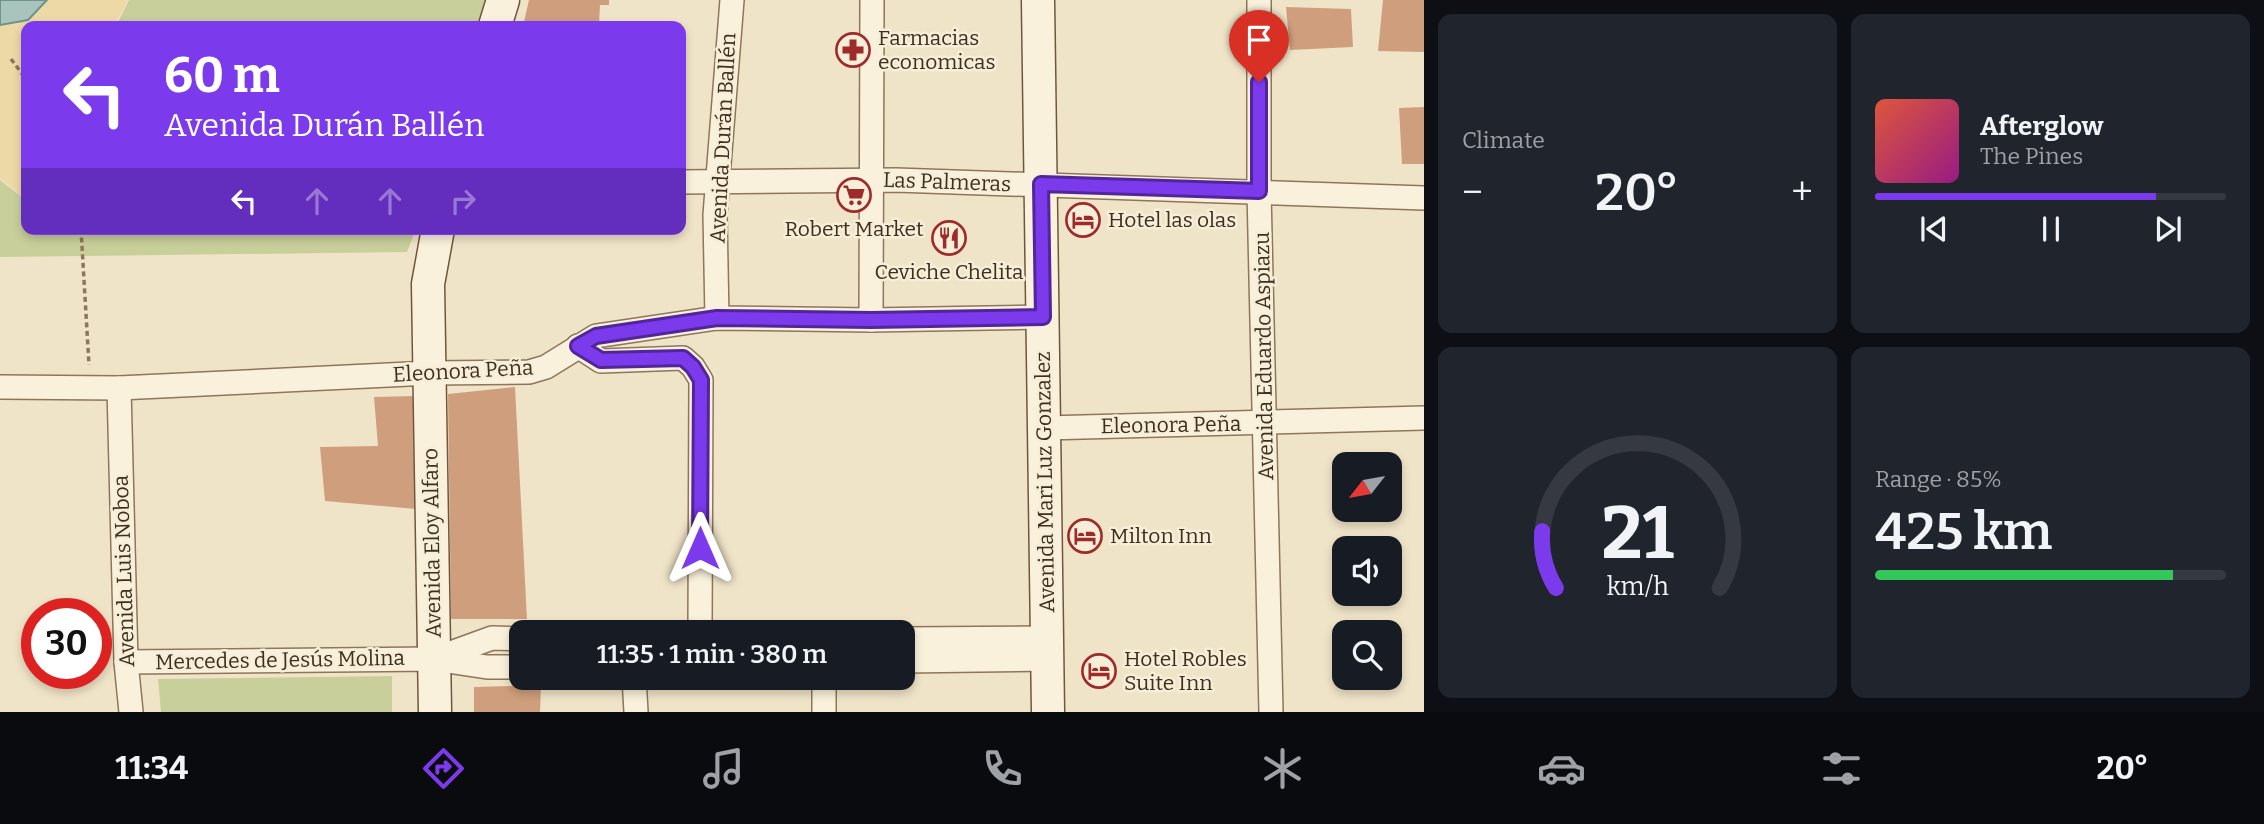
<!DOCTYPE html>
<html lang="en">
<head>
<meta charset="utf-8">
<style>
  :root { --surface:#171b24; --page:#20242c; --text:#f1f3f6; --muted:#9ea1a6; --line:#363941; --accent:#7c3aed }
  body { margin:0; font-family:Bitter,serif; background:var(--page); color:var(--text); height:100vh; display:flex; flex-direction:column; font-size:26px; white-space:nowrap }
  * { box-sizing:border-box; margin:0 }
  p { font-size:23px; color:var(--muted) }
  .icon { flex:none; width:38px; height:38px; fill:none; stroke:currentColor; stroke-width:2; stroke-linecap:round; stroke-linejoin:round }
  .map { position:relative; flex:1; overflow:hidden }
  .sheet { display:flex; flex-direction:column; gap:14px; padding:14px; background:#0d0f14; width:840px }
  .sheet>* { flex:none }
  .hud { position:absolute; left:21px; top:21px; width:665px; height:214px; border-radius:14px; box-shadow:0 4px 10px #0003; background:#7c3aed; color:#fff; overflow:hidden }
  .needle { width:46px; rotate:239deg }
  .fabs { position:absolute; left:1332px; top:452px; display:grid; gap:14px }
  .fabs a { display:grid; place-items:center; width:70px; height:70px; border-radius:14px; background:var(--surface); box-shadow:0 4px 10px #0003; font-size:35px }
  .speed { position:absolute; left:21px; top:598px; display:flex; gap:14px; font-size:35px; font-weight:700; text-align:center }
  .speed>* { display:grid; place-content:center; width:91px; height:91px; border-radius:50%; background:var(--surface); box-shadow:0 4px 10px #0003; line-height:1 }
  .speed .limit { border:10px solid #d22; background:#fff; color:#111 }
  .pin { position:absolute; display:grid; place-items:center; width:60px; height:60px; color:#fff; margin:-72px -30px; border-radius:50% 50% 50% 0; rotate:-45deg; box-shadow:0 0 7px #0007 }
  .pin .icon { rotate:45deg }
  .me { position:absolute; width:77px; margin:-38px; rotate:0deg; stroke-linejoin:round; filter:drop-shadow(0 0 5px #0008) }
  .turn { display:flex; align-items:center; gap:24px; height:147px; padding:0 28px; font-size:32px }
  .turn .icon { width:91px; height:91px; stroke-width:2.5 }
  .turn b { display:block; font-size:49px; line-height:60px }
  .lanes { display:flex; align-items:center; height:66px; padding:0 28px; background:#0003; justify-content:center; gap:35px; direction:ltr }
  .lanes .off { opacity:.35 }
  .big { font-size:52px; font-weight:600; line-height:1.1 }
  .sheet .card { flex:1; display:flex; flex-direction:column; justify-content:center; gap:10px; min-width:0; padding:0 24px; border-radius:14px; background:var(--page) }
  .sheet .dial { align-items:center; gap:0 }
  .dial svg { height:182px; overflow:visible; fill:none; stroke:var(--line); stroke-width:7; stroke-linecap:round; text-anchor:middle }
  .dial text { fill:var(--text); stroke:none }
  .song { display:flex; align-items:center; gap:21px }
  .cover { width:84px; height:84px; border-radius:10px; background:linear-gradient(135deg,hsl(10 70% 55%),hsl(310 70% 35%)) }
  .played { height:7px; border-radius:4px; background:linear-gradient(90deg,var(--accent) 80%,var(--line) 80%) }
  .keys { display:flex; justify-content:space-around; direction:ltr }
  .heat { display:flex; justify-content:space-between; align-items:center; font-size:38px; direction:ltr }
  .charge { height:10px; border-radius:5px; background:linear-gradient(90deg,#34c759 85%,var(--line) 0) }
  .sheet .tiles { flex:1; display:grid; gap:14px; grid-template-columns:repeat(2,1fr) }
  .trip { position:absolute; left:509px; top:620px; width:406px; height:70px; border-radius:14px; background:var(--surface); box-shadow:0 4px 10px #0003; font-weight:600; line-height:70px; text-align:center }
  .dock { display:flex; height:112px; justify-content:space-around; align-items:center; background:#090b0e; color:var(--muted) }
  .dock .icon { width:49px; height:49px }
  .dock .selected { color:var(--accent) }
  .dock b { font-size:32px; color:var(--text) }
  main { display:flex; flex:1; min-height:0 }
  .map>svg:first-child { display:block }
  .green { fill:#c9cf9b }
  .sand { fill:#ecd9a5 }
  .water { fill:#a9c4bc; stroke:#6f938a; stroke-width:2 }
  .building { fill:#cf9f7d }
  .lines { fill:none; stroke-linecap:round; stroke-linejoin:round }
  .street-casing { stroke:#8d765c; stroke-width:26 }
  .secondary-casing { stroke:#6f573f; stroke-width:35 }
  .path { stroke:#8d765c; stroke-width:3.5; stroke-dasharray:5 3.5; stroke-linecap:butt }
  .street { stroke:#faf1dc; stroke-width:23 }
  .secondary { stroke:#faf1dc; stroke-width:32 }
  .route-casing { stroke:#51269a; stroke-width:18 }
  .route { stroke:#7c3aed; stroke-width:12 }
  .labels { text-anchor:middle; stroke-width:5; stroke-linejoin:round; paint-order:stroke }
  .poi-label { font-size:21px; fill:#3d2e20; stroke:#f7eed8; text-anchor:start }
  .street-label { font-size:21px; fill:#3d2e20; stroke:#f7eed8 }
</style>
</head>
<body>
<main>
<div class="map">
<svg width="1424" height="712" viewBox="0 0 1424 712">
  <rect width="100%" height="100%" fill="#f0e4c8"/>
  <g class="green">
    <polygon points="129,0 498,0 488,26 116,26"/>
    <polygon points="0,180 26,200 26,229 416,229 407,252 0,257"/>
    <polygon points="392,676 392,712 161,712 158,679"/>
  </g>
  <polygon class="sand" points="47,0 128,0 114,26 26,26 26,199 0,178 0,25 28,20"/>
  <polygon class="water" points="0,0 47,0 28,20 0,25"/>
  <g class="building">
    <polygon points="529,0 609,0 609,5 600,5 599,26 523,26"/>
    <polygon points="1383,0 1424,0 1424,52 1378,51"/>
    <polygon points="1286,7 1351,9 1353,47 1290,50"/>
    <polygon points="1424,107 1424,164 1402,164 1399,108"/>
    <polygon points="515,387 527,619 451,619 448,394"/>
    <polygon points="415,396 416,509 325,501 320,447 378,446 374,397"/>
    <polygon points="541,685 540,712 474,712 474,687"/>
  </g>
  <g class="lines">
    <g class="street-casing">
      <g id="street">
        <polyline points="1259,0 1259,191 1271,712"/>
        <polyline points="681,182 896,180 1424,198"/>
        <polyline points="717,318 715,215 732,0"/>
        <polyline points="871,320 872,0"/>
        <polyline points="578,346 601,361 683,358 693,367 701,380 700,632"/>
        <polyline points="0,387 119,388 430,373 529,372 546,367 596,336 717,318 871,320 1043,317"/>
        <polyline points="119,388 126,662 131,712"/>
        <polyline points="1045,428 1424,418"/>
        <polyline points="903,639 1047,638"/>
        <polyline points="437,658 492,638 522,639"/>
        <polyline points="903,661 1048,659"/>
        <polyline points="126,662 434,659 487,667 522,667"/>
        <polyline points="634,677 636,712"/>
        <polyline points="824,677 824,712"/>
      </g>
    </g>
    <g class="secondary-casing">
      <g id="secondary">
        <polyline points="1038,0 1048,712"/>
        <polyline points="495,26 503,0"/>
        <polyline points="435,712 428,284 438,229"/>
      </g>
    </g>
    <g class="path">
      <polyline points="11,59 26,79"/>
      <polyline points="81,229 89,365"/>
    </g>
    <use href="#street" class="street"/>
    <use href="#secondary" class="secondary"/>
  </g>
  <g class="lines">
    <g class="route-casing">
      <polyline id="route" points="700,548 701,380 693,367 683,358 601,360 578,346 596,336 717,318 871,320 1043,317 1041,184 1259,191 1259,82"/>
    </g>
    <use href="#route" class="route"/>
  </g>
  <defs>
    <g id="pharmacy-ring" transform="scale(1.75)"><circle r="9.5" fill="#f7eed8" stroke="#9e2a2b" stroke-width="1.5"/><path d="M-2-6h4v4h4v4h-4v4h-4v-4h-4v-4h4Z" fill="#9e2a2b"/></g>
    <g id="supermarket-ring" transform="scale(1.75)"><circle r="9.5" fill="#f7eed8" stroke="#9e2a2b" stroke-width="1.5"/><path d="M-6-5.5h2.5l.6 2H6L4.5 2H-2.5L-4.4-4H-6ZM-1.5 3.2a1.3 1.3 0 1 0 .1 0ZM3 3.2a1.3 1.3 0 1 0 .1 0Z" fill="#9e2a2b"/></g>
    <g id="hotel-ring" transform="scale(1.75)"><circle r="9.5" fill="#f7eed8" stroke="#9e2a2b" stroke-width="1.5"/><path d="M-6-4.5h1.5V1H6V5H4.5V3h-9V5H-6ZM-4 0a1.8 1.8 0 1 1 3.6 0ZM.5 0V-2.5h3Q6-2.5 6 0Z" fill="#9e2a2b"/></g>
    <g id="restaurant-ring" transform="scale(1.75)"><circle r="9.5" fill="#f7eed8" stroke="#9e2a2b" stroke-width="1.5"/><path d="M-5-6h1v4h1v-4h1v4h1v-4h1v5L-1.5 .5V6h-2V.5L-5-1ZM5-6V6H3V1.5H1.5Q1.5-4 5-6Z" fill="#9e2a2b"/></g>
  </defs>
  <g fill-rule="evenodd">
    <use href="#pharmacy-ring" x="853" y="50"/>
    <use href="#supermarket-ring" x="854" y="195"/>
    <use href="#hotel-ring" x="1083" y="220"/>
    <use href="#restaurant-ring" x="949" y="238"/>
    <use href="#hotel-ring" x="1085" y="536"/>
    <use href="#hotel-ring" x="1099" y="671"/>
  </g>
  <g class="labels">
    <g class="poi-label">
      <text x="878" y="45">Farmacias<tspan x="878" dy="24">economicas</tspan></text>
      <text x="1108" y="227">Hotel las olas</text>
      <text x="854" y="236" text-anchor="middle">Robert Market</text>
      <text x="949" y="279" text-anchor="middle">Ceviche Chelita</text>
      <text x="1110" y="543">Milton Inn</text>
      <text x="1124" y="666">Hotel Robles<tspan x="1124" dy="24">Suite Inn</tspan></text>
    </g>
    <g class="street-label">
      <text transform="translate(723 138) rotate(-87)" y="7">Avenida Durán Ballén</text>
      <text transform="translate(947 182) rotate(2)" y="7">Las Palmeras</text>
      <text transform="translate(1264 356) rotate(-91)" y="7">Avenida Eduardo Aspiazu</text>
      <text transform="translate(463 371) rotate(-3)" y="7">Eleonora Peña</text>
      <text transform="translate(1171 425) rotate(-1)" y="7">Eleonora Peña</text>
      <text transform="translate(1045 482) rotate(-91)" y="7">Avenida Mari Luz Gonzalez</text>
      <text transform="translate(432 543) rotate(-91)" y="7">Avenida Eloy Alfaro</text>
      <text transform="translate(124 571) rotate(-92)" y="7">Avenida Luis Noboa</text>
      <text transform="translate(280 660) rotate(-1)" y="7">Mercedes de Jesús Molina</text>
    </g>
  </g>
</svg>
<div class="fabs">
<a><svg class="needle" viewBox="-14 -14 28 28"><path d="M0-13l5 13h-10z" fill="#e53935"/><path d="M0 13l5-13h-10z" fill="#9ea1a6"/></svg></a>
<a><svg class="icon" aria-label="sound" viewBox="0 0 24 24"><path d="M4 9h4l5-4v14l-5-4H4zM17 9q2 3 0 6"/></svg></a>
<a><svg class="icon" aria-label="search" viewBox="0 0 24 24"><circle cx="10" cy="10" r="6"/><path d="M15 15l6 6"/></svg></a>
</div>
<div class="speed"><div class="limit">30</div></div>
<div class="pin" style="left:1259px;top:82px;background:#d93025"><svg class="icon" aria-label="arrive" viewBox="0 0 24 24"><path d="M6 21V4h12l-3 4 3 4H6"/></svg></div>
<svg class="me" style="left:700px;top:548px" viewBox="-20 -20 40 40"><path d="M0-17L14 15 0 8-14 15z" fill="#7c3aed" stroke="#fff" stroke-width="4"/></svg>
<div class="trip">11:35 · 1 min · 380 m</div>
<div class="hud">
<div class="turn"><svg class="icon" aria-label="left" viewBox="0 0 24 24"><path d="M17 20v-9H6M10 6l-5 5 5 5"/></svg><div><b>60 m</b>Avenida Durán Ballén</div></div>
<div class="lanes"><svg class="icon" aria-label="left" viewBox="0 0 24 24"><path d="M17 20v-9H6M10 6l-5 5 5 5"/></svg><svg class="icon off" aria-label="ahead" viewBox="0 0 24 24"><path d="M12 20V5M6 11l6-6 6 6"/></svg><svg class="icon off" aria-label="ahead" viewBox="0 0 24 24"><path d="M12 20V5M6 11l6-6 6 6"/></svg><svg class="icon off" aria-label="right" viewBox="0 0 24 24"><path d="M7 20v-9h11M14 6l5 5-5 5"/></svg></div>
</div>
</div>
<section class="sheet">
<div class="tiles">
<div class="card"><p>Climate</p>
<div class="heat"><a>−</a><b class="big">20°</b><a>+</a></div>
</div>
<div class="card">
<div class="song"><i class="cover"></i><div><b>Afterglow</b><p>The Pines</p></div></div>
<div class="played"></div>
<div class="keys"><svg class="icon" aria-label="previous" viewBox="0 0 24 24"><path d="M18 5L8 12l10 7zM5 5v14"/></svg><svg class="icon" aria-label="pause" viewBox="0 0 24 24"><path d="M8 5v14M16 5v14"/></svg><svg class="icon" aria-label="next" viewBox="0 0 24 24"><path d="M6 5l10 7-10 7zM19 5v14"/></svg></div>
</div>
<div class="card dial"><svg viewBox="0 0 100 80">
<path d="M14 69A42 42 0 1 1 86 69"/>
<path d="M14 69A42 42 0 0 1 8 44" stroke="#7c3aed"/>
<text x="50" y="56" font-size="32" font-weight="700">21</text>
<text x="50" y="72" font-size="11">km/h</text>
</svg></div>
<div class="card"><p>Range · 85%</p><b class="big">425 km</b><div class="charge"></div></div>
</div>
</section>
</main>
<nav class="dock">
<b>11:34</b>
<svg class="icon selected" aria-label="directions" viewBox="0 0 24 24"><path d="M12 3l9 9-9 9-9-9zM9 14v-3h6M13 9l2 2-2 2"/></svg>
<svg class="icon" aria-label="music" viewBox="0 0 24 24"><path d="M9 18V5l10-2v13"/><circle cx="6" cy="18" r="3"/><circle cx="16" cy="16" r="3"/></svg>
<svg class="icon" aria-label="phone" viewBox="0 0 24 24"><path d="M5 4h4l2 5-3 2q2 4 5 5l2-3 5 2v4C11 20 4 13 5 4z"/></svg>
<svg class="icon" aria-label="climate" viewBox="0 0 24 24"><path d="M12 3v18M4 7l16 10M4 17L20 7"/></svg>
<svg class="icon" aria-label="car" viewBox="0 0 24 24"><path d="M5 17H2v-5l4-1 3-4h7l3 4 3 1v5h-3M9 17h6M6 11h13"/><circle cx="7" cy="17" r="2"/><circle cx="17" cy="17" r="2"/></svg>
<svg class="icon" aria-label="filters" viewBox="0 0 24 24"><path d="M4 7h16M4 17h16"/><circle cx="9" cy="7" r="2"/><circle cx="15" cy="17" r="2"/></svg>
<b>20°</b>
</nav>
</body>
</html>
